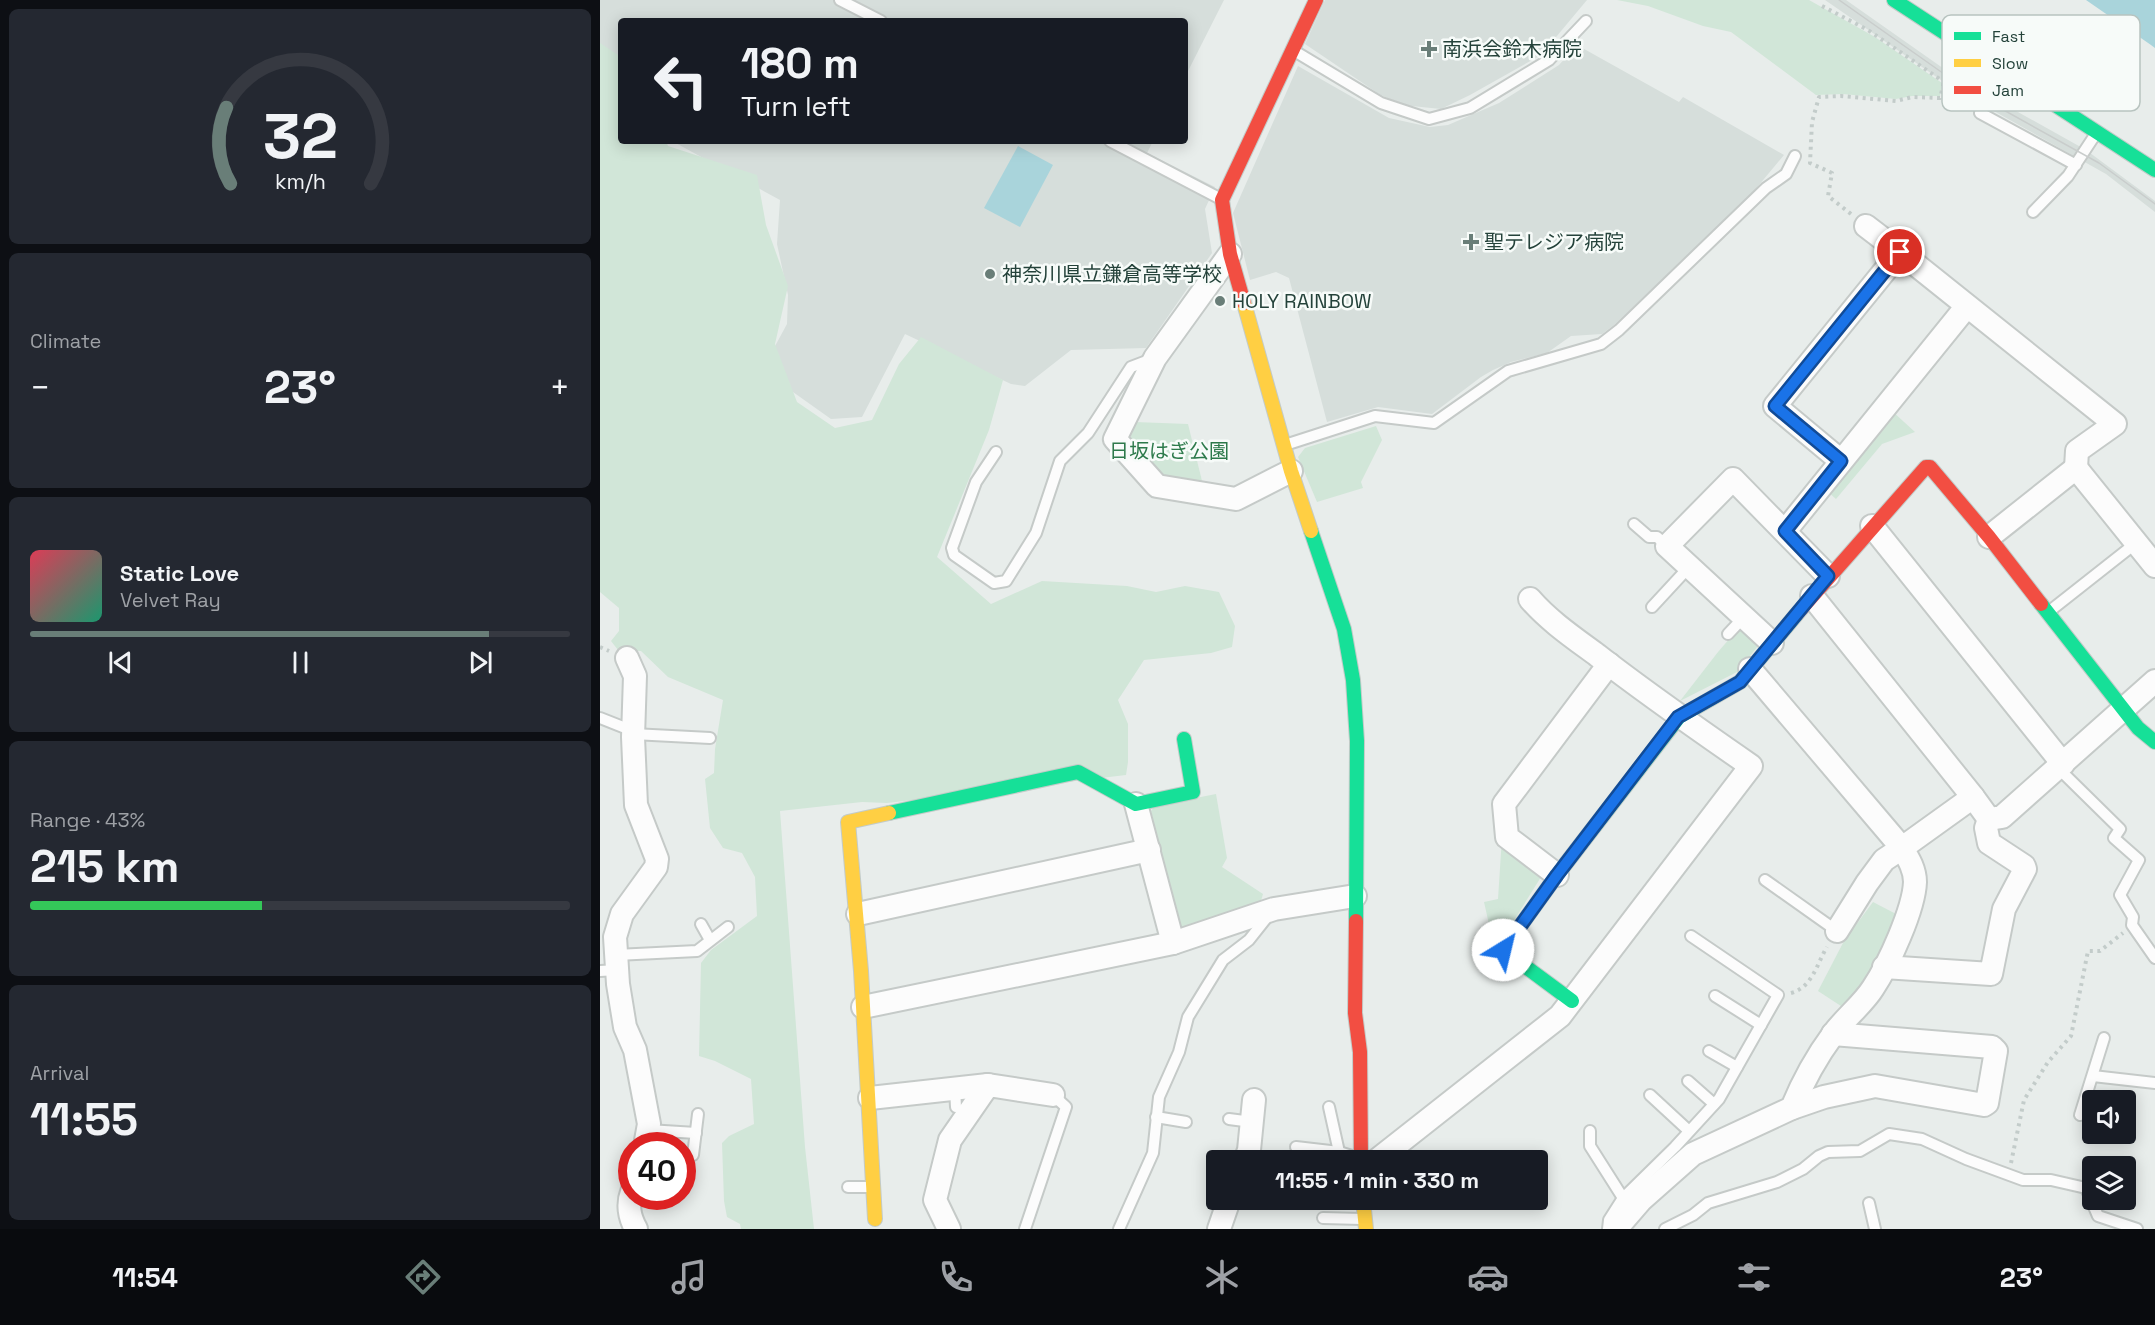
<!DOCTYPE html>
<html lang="en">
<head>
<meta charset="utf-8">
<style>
  :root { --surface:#171b24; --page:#242831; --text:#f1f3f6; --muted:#9ea1a6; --line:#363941; --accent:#697e78 }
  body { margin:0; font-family:"Space Grotesk","Noto Sans JP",sans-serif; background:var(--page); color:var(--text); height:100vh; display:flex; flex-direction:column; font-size:22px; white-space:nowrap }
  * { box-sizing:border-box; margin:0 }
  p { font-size:20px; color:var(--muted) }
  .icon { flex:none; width:33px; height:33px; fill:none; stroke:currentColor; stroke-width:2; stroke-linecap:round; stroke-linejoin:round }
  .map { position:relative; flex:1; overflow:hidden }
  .details { display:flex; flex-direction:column; gap:9px; padding:9px; background:#0d0f14; width:600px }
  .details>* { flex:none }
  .banner { position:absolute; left:18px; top:18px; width:570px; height:126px; border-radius:6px; box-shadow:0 3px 15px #0003; background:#171b24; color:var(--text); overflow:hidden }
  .tools { position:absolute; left:1482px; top:1090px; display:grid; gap:12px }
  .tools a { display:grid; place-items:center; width:54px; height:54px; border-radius:6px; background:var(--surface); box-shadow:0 3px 15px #0003; font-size:30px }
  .speed { position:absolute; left:18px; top:1132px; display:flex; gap:12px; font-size:30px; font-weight:700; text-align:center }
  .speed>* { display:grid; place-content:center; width:78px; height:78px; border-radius:50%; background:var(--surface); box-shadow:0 3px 15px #0003; line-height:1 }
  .speed .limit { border:9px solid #d22; background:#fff; color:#111 }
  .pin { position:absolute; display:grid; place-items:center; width:51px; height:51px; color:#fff; margin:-26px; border:3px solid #fff; border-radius:50%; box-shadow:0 2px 6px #0007 }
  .me { position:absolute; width:66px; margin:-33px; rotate:36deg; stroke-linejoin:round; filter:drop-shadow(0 0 4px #0008) }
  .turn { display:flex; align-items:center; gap:21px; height:126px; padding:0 24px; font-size:27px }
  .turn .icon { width:78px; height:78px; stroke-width:2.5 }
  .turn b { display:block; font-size:42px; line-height:51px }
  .big { font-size:45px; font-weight:800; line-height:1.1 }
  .details .card { flex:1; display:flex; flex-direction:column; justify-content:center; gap:9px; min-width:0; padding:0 21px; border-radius:9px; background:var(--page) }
  .details .dial { align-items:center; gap:0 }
  .dial svg { height:156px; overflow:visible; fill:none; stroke:var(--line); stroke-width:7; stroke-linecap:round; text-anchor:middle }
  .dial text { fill:var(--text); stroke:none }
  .song { display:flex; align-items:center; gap:18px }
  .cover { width:72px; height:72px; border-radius:9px; background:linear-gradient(135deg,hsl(350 70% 55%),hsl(160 70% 35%)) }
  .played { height:6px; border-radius:3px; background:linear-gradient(90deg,var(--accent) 85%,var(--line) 85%) }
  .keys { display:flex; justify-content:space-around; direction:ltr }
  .heat { display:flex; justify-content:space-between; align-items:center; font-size:33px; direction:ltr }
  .charge { height:9px; border-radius:4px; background:linear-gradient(90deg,#34c759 43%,var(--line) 0) }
  .trip { position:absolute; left:606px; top:1150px; width:342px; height:60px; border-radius:6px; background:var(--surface); box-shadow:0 3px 15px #0003; font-weight:800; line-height:60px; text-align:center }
  .dock { display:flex; height:96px; justify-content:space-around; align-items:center; background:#090b0e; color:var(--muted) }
  .dock .icon { width:42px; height:42px }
  .dock .current { color:var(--accent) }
  .dock b { font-size:27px; color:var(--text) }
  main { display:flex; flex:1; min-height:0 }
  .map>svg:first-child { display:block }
  .built { fill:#d6dedb }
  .green { fill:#d1e6d8 }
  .water { fill:#a9d4db }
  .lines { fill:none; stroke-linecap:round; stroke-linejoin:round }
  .lane-casing { stroke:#c5cac8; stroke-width:14 }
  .street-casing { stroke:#c5cac8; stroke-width:26 }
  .fast-casing { stroke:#c3cbc8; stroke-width:16 }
  .slow-casing { stroke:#c3cbc8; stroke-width:16 }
  .jam-casing { stroke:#c3cbc8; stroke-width:16 }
  .path { stroke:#c3ccca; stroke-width:4; stroke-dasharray:3 4.5; stroke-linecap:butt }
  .lane { stroke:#fcfcfc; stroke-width:10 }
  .street { stroke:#fcfcfc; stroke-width:22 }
  .fast { stroke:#16e098; stroke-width:14 }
  .slow { stroke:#ffcf43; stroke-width:14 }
  .jam { stroke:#f24e42; stroke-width:14 }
  .tram { stroke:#c9cdcc; stroke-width:1.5 }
  .route-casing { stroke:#114b97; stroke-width:15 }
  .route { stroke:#1a73e8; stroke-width:10 }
  .poi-dot { fill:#697e78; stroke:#f7fbf9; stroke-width:2 }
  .labels { text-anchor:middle; stroke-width:5; stroke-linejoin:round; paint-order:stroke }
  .poi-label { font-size:20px; fill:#24423a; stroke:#f7fbf9; text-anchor:start }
  .park-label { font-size:20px; fill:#2d7a4b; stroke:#f7fbf9 }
  .key { fill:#f7fbf9; stroke:#b8c4c0; stroke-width:1.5 }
  .key-label { font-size:16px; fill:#24423a }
</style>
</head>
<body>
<main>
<section class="details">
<div class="card dial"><svg viewBox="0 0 100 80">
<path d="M14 69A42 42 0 1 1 86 69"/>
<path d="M14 69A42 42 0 0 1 12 30" stroke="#697e78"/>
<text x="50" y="56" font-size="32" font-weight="700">32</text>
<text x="50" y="72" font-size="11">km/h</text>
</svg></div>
<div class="card"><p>Climate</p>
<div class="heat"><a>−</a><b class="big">23°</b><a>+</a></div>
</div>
<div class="card">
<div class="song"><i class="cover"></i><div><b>Static Love</b><p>Velvet Ray</p></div></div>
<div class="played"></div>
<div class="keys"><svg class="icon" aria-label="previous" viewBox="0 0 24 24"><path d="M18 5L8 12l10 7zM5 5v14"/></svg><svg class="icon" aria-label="pause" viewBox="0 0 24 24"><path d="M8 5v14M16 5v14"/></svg><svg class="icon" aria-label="next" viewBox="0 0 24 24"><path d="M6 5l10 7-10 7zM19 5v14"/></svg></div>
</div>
<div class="card"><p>Range · 43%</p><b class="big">215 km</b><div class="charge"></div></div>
<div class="card"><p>Arrival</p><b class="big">11:55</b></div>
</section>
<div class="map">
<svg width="1555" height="1229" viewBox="0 0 1555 1229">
  <rect width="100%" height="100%" fill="#e8edeb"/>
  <g class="built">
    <polygon points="0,0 624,0 585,77 585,21 21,21 21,68 0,56"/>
    <polygon points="725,0 987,0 941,55 870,95 841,109 802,105 779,94 705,44"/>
    <polygon points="1225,0 1246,0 1357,78 1486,150 1555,201 1555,212 1506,174 1351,87"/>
    <polygon points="977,45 1079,102 1083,97 1184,155 1149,197 1014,325 1002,334 971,336 947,353 911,362 893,370 881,377 832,414 778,407 727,422 689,278 676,272 650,280 633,213 698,66 789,118 830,127 848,125 899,103 959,65"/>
    <polygon points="72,141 553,141 547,153 615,187 605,209 612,253 546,348 471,350 425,386 411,384 305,334 262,417 231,419 162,370 187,324 188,295 177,244 180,200"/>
  </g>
  <g class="green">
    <polygon points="1017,0 1209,0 1275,37 1342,83 1340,96 1312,96 1296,99 1243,94 1216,95 1131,32 1103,26 1048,6"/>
    <polygon points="0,43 21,57 21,141 66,141 68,146 157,175 166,225 188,286 175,344 197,402 235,428 272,420 299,364 321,337 403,380 389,430 337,557 391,604 442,581 527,586 556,592 585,586 619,592 635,626 632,647 611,653 544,660 518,700 528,724 528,762 526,775 287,803 262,802 180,811 205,1147 214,1229 141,1229 140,1224 127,1217 124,1201 122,1143 129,1136 154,1124 151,1079 115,1061 99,1056 101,963 111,950 157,916 155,877 142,853 123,848 110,828 105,779 114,773 115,749 123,700 68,677 41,651 18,650 11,641 19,631 19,608 0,592"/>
    <polygon points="1292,411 1315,432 1282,444 1236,499 1226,490"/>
    <polygon points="535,422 588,424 603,485 559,480 531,443 530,428"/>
    <polygon points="776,426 782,440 761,482 763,488 717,502 698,457 705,448"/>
    <polygon points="1143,623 1162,641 1137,672 1080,701 1118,652"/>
    <polygon points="616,794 627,858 622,867 663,894 660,904 589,932 578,924 551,811 555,806"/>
    <polygon points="902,837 946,869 895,951 884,902 898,899"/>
    <polygon points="1273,902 1298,915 1265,985 1244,1008 1218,991 1244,941"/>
  </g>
  <g class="water">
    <polygon points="1486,0 1555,0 1555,48 1551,45"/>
    <polygon points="418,146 453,165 420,227 384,208"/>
  </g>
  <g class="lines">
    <g class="lane-casing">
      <g id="lane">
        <polyline points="240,0 281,21"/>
        <polyline points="696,52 781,103 829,119 870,108 949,60 986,21"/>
        <polyline points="1380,113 1476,165"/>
        <polyline points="510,141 619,198"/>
        <polyline points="1433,212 1468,176 1495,135"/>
        <polyline points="685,445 775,416 834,423 908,371 1001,344 1019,330 1166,188 1186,174 1195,156"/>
        <polyline points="396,452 376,482 352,548 354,555 394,583 406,581 436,533 460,461 488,433 531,367 552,359"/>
        <polyline points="1034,524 1049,537 1057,537 1067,546"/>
        <polyline points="1052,607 1089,567"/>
        <polyline points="1451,610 1536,543"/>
        <polyline points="1128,634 1144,617"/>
        <polyline points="0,718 33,731"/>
        <polyline points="33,734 110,738"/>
        <polyline points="1458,768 1520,829 1514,838 1539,860 1520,895 1533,917 1532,925 1555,958"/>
        <polyline points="1165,880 1237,931"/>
        <polyline points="101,924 110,940"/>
        <polyline points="16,955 97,951 128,927"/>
        <polyline points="0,971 17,970"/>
        <polyline points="1115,996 1161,1025"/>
        <polyline points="1109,1051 1137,1067"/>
        <polyline points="1493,1076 1555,1083"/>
        <polyline points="1088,1081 1114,1104"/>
        <polyline points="355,1089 356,1107"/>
        <polyline points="1050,1095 1089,1131"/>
        <polyline points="729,1107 739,1152"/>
        <polyline points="1480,1115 1504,1038"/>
        <polyline points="556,1117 586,1122"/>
        <polyline points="629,1119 652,1122"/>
        <polyline points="48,1130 96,1133"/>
        <polyline points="990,1131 990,1146 1023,1198"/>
        <polyline points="696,1147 739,1152 758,1158"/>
        <polyline points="93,1155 98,1114"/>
        <polyline points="248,1187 272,1187"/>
        <polyline points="1269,1203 1275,1229"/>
        <polyline points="723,1218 762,1219"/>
        <polyline points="425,1229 466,1107 453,1095"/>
        <polyline points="519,1229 553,1153 559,1097 579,1052 588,1017 623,960 649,940 668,916"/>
        <polyline points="1008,1229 1009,1220 1023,1198 1075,1147 1119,1099 1178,995 1091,936"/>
        <polyline points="1065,1229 1093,1215 1108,1203 1177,1182 1203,1169 1219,1156 1228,1152 1260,1151 1289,1134 1322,1139 1366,1159 1423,1180 1451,1180 1486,1188 1498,1216 1537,1229"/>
      </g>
    </g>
    <g class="street-casing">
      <g id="street">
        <polyline points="1266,226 1300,252"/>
        <polyline points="630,254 555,358 515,439 557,486 636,499 691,471"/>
        <polyline points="1241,461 1175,406 1300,252 1515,424 1477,451 1476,468"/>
        <polyline points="1272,526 1463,764"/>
        <polyline points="1185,531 1367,306"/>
        <polyline points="1389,537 1476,468 1555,566"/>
        <polyline points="1212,596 1373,797 1389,819 1402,817 1555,681"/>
        <polyline points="1172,643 1067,546 1133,479 1228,576"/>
        <polyline points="27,658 35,676 33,737 36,805 57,859 56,867 22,914 15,937 18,984 25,1027 35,1050 49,1124 45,1146"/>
        <polyline points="1150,669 1302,848 1284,860 1267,883 1237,931"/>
        <polyline points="536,804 573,943"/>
        <polyline points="957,875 907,837 904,804 1009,664"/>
        <polyline points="258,914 549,850"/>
        <polyline points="1284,967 1391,974 1404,909 1425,869 1424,866 1389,843 1386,828 1389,819"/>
        <polyline points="263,1007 573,943 674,909 755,896"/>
        <polyline points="270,1098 388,1085"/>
        <polyline points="1192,1108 1224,1097 1275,1086 1384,1105 1387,1103 1396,1051 1392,1047 1233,1034"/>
        <polyline points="645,1161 649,1150 654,1100"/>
        <path d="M776,1161L960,1016L1151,766C1099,730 1047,694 997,655C974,638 949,621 930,599"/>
        <path d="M32,1192C27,1205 29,1216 36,1229"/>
        <polyline points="349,1229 335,1200 350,1140 388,1085 453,1095"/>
        <polyline points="619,1229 629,1200"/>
        <path d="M1016,1229L1041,1200L1093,1154L1192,1108C1203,1081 1217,1056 1234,1033C1246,1017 1263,1004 1273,988C1289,964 1314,909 1315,882C1315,869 1308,858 1302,848L1373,797"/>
      </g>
    </g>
    <g class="fast-casing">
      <g id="fast">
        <polyline points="1294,0 1555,170"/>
        <polyline points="711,531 744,629 753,680 757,741 756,921"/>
        <polyline points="1441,604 1538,728 1555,742"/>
        <polyline points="289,813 478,772 536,804 593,792 584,739"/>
        <polyline points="972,1001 903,950 957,875 1079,717 1140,682 1196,615"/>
      </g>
    </g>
    <g class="slow-casing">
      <g id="slow">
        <polyline points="644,303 691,471 711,531"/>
        <polyline points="763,1200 766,1229"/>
        <polyline points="275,1219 261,971 248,822 289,813"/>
      </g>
    </g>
    <g class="jam-casing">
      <g id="jam">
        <polyline points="644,303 630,254 622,200 716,0"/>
        <polyline points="1196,615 1326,467 1330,467 1389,537 1441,604"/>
        <polyline points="756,921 755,1013 760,1052 761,1161"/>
      </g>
    </g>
    <g class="path">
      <polyline points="1222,6 1268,30 1347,84"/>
      <polyline points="1251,214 1228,196 1232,173 1210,163 1212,122 1219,97 1241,96 1296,101 1312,97 1340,98 1344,82"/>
      <polyline points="0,647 9,651"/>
      <path d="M1191,993C1213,987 1217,963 1227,947"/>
      <polyline points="1411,1163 1424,1100 1448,1062 1471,1036 1488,951 1500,951 1523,933"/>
    </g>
    <use href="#lane" class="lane"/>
    <use href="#street" class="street"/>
    <use href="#fast" class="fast"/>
    <use href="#slow" class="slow"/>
    <use href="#jam" class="jam"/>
    <polyline class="tram" points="1239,0 1364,88 1499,163 1555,204"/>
  </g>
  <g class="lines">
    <g class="route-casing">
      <polyline id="route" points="903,950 957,875 1078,717 1140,682 1228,576 1185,531 1241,461 1175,406 1300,252"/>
    </g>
    <use href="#route" class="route"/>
  </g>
  <g class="poi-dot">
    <path d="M826 40h6v6h6v6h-6v6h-6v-6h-6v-6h6z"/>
    <path d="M868 233h6v6h6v6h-6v6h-6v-6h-6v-6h6z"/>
    <circle cx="390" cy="274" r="6"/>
    <circle cx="620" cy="301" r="6"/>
  </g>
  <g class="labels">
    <g class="poi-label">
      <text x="842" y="56">南浜会鈴木病院</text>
      <text x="884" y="249">聖テレジア病院</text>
      <text x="402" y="281">神奈川県立鎌倉高等学校</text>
      <text x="632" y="308">HOLY RAINBOW</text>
    </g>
    <g class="park-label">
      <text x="569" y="458">日坂はぎ公園</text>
    </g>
  </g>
  <rect x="1342" y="15" width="198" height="96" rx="9" class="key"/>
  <rect x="1354" y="32" width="27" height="8" fill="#16e098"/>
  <rect x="1354" y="59" width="27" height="8" fill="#ffcf43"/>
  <rect x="1354" y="86" width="27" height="8" fill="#f24e42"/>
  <g class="key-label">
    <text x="1392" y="42">Fast</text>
    <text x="1392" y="69">Slow</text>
    <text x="1392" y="96">Jam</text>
  </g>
</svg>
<div class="tools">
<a><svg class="icon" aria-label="sound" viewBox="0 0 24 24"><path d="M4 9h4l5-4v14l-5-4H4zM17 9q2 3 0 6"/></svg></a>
<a><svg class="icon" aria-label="layers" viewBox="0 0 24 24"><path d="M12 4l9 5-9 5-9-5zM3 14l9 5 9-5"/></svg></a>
</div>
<div class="speed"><div class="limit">40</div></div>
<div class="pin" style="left:1300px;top:252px;background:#d93025"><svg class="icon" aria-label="arrive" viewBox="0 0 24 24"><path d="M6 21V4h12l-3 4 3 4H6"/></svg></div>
<svg class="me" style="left:903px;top:950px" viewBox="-20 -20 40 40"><circle r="19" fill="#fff"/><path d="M0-13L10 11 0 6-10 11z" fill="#1a73e8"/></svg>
<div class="trip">11:55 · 1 min · 330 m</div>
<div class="banner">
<div class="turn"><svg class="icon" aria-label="left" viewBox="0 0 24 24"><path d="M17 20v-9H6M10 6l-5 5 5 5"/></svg><div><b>180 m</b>Turn left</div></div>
</div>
</div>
</main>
<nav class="dock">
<b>11:54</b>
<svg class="icon current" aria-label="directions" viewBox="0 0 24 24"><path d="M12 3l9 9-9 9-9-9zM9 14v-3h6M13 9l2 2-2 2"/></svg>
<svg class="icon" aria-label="music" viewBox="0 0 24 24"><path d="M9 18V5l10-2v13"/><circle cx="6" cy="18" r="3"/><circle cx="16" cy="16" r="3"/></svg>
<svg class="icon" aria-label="phone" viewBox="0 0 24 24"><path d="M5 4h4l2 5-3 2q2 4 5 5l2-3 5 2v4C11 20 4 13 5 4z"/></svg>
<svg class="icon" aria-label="climate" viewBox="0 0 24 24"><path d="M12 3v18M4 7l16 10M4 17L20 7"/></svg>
<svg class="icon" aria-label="car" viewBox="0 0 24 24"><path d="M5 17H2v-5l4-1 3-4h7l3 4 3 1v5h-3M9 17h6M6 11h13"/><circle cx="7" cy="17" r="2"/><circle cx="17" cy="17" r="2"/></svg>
<svg class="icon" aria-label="filters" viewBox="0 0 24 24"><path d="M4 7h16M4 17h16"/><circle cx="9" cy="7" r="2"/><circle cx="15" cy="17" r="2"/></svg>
<b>23°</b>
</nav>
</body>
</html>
